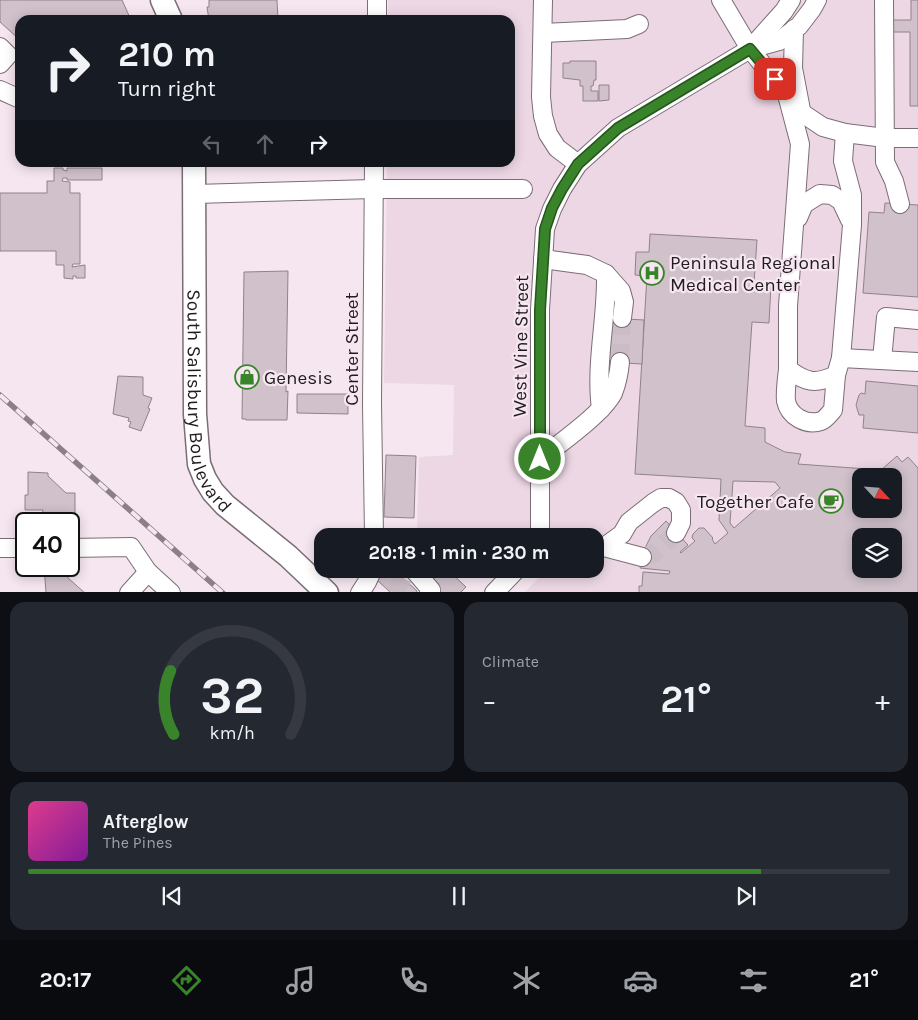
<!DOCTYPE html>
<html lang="en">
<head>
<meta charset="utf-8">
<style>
  :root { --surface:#171b24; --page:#242831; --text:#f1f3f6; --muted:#9ea1a6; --line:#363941; --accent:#39842b }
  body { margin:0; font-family:Karla,sans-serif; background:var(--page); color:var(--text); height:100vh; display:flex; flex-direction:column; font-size:19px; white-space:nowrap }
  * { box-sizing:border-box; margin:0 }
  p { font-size:16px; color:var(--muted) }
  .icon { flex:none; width:28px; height:28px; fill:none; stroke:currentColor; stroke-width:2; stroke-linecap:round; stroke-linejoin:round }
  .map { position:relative; height:592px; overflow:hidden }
  .panel { display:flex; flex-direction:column; gap:10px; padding:10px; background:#0d0f14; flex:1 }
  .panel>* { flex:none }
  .hud { position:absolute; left:15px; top:15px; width:500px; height:152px; border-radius:15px; box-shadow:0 2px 12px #0003; background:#171b24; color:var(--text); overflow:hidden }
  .needle { width:32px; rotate:116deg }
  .fabs { position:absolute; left:852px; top:468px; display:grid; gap:10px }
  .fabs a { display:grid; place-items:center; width:50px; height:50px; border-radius:10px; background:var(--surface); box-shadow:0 2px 12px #0003; font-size:25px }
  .speed { position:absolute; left:15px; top:512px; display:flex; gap:10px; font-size:25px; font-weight:700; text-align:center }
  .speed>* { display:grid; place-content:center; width:65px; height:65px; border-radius:50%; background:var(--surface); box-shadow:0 2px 12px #0003; line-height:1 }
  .speed .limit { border:2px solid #111; border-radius:8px; background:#fff; color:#111 }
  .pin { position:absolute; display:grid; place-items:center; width:42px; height:42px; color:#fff; margin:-21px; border-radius:10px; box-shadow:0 2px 8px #0006 }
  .me { position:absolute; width:55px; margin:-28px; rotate:0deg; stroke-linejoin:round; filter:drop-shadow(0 0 4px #0008) }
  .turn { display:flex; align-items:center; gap:18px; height:105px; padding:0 20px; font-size:22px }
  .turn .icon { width:65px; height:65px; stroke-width:2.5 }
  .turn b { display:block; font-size:35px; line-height:42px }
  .lanes { display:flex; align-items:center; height:48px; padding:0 20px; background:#0003; justify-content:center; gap:25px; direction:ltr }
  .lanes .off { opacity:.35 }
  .big { font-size:38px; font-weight:700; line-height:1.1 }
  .panel .widget { flex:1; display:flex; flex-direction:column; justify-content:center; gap:8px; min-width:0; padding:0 18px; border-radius:15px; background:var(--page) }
  .panel .dial { align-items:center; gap:0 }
  .dial svg { height:130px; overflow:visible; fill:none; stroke:var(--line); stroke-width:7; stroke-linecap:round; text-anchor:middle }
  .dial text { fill:var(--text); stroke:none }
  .song { display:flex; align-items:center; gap:15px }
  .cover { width:60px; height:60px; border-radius:8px; background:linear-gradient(135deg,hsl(330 70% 55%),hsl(290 70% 35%)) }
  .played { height:5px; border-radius:2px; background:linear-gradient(90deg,var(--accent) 85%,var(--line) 85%) }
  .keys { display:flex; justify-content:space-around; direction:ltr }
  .heat { display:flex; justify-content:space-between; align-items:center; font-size:28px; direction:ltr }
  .panel .tiles { flex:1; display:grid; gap:10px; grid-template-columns:1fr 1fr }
  .widget:last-child { grid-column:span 2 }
  .trip { position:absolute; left:314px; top:528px; width:290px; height:50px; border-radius:15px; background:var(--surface); box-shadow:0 2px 12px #0003; font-weight:700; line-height:50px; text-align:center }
  .tabs { display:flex; height:80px; justify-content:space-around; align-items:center; background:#090b0e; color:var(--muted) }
  .tabs .icon { width:35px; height:35px }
  .tabs .current { color:var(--accent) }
  .tabs b { font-size:22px; color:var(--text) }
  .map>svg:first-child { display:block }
  .built { fill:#edd7e5; fill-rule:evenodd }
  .building { fill:#d0c1cb; stroke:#90828b; fill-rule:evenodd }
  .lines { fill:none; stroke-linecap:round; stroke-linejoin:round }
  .minor-tunnel { stroke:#cbbdc6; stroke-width:18; stroke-dasharray:18 9; stroke-linecap:butt }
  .minor-casing { stroke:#7b6d76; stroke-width:20 }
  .major-casing { stroke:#7b6d76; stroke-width:25 }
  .minor { stroke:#fff; stroke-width:18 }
  .major { stroke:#fff; stroke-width:22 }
  .rail-casing { stroke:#8b8087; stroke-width:5.5 }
  .rail { stroke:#f6e6f0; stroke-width:4; stroke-dasharray:11; stroke-linecap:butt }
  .route-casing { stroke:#25561c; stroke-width:12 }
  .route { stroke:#39842b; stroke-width:9 }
  .labels { text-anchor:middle; stroke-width:4.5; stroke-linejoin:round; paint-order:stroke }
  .poi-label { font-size:19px; fill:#211b1f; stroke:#f6e6f0; text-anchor:start }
  .street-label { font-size:19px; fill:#211b1f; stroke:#f6e6f0 }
</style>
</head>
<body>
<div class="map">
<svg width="918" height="593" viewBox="0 0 918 593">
  <rect width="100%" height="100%" fill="#f6e6f0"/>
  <path class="built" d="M388,0H918V592H525L547,569H595V536H566L570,529L524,530L417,529L419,457L453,455L454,385L384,383L387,163L510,162V20H388ZM861,476H894V509H861ZM861,536H894V569H861Z"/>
  <g class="building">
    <polygon points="0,0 122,0 131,20 20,20 20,40 0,22"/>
    <polygon points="209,0 277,0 278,20 209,20 207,7 209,7"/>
    <polygon points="911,0 918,0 918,106 910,106 910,32 893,32 893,20 911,20"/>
    <polygon points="570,61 596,61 596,80 594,80 593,86 591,86 591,91 598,91 598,101 583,101 583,86 580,86 580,80 563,78 563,63 570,63"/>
    <polygon points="599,85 609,85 609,100 599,101"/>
    <polygon points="54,168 63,168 63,170 67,171 67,168 102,168 102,180 67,180 67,178 63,178 62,181 70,182 70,193 80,193 80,264 73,264 72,267 85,265 85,278 76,278 76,276 73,276 73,279 64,278 64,265 56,265 56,251 0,251 0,193 47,193 47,181 54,181"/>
    <polygon points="885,203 918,205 918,297 863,293 869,212 884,213"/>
    <path d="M650,234L757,240L754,283L771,284L769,323L752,322L745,426L765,428V442L785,452L801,454L798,464L881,470L897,456L902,462L908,457L918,468V593H639V586H642L643,572L669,574L670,571L640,568L646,546L651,536L666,521L688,545L680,552L681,553L695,541L692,538L693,534L699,528H704L713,538L712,539L715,544L728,533L719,520L721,479L635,474L647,276L635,275L636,252H649ZM861,476H894V509H861ZM733,481L775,482L780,488L734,528L730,523ZM861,536H894V569H861Z"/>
    <polygon points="288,271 286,392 288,391 287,420 246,420 246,419 242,419 244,272"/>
    <polygon points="610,318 644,320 642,364 608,362"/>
    <polygon points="118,376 143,377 143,395 152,398 148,408 150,409 141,431 129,427 131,422 128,421 129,418 113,414"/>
    <polygon points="866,381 918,386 918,433 863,428 864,415 859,415 856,405 859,395 861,393 865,394"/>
    <polygon points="297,394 348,394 348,414 297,413"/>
    <polygon points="386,455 416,456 414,518 384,517"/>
    <polygon points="28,472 48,473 48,476 66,493 75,493 75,520 42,519 43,510 25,510 25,495 28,495"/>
    <polygon points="44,566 67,566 68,578 85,593 46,593"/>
    <polygon points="386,569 393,569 417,591 416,593 391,593 376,579"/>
    <polygon points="433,569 447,569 466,587 460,593 442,593 425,577"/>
  </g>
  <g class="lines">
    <g class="minor-tunnel">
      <polyline points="620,362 622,318"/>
      <polyline points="642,557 653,554 676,533"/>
      <polyline points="395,593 403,578"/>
    </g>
    <g class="minor-casing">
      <g id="minor">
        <polyline points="377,0 377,20"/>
        <polyline points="543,0 541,97 543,116 548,134 557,148 578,164"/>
        <polyline points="721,0 750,49 802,113 823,127 845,133 885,138 918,138"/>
        <polyline points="884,0 885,162 894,181 900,204"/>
        <polyline points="794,29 793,68 801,110"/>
        <polyline points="543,33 627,29 639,24"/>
        <polyline points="0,47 8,55 0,64"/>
        <polyline points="750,49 784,11 791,0"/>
        <polyline points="0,90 20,99"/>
        <path d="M787,95L800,144L788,306V369C805,382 815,385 836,375L841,358L852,225V195L843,161L845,133"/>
        <polyline points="195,194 373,189 523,189"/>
        <polyline points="798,218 804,204 820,194 832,195 841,201 850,220"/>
        <polyline points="543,259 587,265 606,274 621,291 624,302 622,318"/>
        <polyline points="841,358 918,362"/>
        <polyline points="882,360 886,317 918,320"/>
        <path d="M788,369C787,379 785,391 786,401C789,416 806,426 821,421C826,419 829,414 833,410L836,375"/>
        <path d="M601,409C595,364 607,319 606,274"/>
        <path d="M540,459C560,443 602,414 613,393C617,383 619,373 620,362"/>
        <polyline points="374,536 372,403 374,162"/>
        <polyline points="540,536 540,310 545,229 552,209 562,189 578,164 618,128 750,49 779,41 799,26 812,9 817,0"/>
        <polyline points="0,548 26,548"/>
        <polyline points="69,548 131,547 148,572 171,593"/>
        <polyline points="642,557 604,547 622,534 629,522 653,503 661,498 669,498 676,502 681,510 681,523 676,533"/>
        <polyline points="413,569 431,590 429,593"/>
        <polyline points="129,593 148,572"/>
        <polyline points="360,593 367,582 373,569"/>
        <polyline points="494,593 517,569"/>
      </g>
    </g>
    <g class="major-casing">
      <g id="major">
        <polyline points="162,0 171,20"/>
        <path id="s1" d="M194,162L195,414L199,464L205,479L213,492L225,505L288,556L327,593"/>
      </g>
    </g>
    <use href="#minor" class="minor"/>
    <use href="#major" class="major"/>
    <g class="rail-casing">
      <polyline id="rail" points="0,395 223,593"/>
    </g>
    <use href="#rail" class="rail"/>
  </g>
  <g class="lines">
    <g class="route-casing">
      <polyline id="route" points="540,459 540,310 545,229 552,208 562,189 578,164 618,128 750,49 775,79"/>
    </g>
    <use href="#route" class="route"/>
  </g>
  <defs>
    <g id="hospital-ring" transform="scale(1.25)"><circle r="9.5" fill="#f6e6f0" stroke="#39842b" stroke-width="1.5"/><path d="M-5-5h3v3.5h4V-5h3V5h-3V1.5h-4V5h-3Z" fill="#39842b"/></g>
    <g id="shop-ring" transform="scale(1.25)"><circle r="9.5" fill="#f6e6f0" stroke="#39842b" stroke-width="1.5"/><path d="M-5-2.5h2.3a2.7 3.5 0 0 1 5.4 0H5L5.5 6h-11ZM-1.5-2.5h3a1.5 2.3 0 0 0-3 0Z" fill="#39842b"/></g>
    <g id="cafe-ring" transform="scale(1.25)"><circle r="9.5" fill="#f6e6f0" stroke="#39842b" stroke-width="1.5"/><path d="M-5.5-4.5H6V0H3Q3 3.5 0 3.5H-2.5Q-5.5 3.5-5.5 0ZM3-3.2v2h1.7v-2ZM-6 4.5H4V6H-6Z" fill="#39842b"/></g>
  </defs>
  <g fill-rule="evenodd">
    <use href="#hospital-ring" x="652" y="273"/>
    <use href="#shop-ring" x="247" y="377"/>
    <use href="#cafe-ring" x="831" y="501"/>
  </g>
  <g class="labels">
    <g class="poi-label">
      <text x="670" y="269">Peninsula Regional<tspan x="670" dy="22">Medical Center</tspan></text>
      <text x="264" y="384">Genesis</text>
      <text x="814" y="508" text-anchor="end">Together Cafe</text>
    </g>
    <g class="street-label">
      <text transform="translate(520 346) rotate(-89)" y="7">West Vine Street</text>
      <text transform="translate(351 349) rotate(-90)" y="7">Center Street</text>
      <text dy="7" stroke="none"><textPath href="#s1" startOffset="242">South Salisbury Boulevard</textPath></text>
    </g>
  </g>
</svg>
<div class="fabs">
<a><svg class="needle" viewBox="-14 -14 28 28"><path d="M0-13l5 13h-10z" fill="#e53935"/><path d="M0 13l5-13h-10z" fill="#9ea1a6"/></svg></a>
<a><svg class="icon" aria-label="layers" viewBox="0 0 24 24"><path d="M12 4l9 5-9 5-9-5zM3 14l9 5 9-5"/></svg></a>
</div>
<div class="speed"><div class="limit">40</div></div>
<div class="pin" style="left:775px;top:79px;background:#d93025"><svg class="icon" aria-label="arrive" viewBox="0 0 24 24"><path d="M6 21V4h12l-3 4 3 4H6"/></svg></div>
<svg class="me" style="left:540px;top:459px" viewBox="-20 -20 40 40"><circle r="17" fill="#39842b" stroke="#fff" stroke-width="3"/><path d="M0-11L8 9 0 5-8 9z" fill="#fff"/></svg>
<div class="trip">20:18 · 1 min · 230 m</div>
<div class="hud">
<div class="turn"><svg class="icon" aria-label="right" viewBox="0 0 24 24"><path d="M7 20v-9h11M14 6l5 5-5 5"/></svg><div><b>210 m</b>Turn right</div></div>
<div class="lanes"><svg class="icon off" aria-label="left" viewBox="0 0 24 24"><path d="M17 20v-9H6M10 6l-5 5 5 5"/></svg><svg class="icon off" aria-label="ahead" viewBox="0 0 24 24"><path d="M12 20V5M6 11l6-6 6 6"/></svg><svg class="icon" aria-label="right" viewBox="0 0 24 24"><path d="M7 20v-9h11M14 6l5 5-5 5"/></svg></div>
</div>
</div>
<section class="panel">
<div class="tiles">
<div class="widget dial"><svg viewBox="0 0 100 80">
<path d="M14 69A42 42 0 1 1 86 69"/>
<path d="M14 69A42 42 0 0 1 12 30" stroke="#39842b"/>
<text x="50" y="56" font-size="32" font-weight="700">32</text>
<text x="50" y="72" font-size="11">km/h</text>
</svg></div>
<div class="widget"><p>Climate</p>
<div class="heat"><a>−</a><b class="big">21°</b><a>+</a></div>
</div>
<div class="widget">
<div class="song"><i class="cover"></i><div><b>Afterglow</b><p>The Pines</p></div></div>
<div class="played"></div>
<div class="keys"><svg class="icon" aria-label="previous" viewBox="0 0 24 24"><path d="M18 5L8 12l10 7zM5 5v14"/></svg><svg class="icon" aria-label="pause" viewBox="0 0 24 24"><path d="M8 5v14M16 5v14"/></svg><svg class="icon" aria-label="next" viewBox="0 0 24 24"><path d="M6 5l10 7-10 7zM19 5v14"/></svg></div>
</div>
</div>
</section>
<nav class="tabs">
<b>20:17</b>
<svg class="icon current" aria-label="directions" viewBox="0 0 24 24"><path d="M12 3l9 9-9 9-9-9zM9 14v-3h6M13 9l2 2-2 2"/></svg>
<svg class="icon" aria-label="music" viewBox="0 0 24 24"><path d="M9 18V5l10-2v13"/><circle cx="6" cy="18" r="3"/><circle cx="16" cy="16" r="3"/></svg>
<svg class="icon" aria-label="phone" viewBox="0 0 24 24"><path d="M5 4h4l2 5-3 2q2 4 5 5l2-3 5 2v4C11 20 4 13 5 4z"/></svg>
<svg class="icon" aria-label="climate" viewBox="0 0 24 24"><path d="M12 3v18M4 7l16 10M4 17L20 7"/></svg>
<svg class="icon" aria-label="car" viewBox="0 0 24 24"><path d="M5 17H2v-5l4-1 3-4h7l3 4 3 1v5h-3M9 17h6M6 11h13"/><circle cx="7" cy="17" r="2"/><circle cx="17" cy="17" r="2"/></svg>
<svg class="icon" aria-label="filters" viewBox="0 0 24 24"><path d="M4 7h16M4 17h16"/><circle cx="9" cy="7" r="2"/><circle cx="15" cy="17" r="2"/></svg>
<b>21°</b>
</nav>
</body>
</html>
